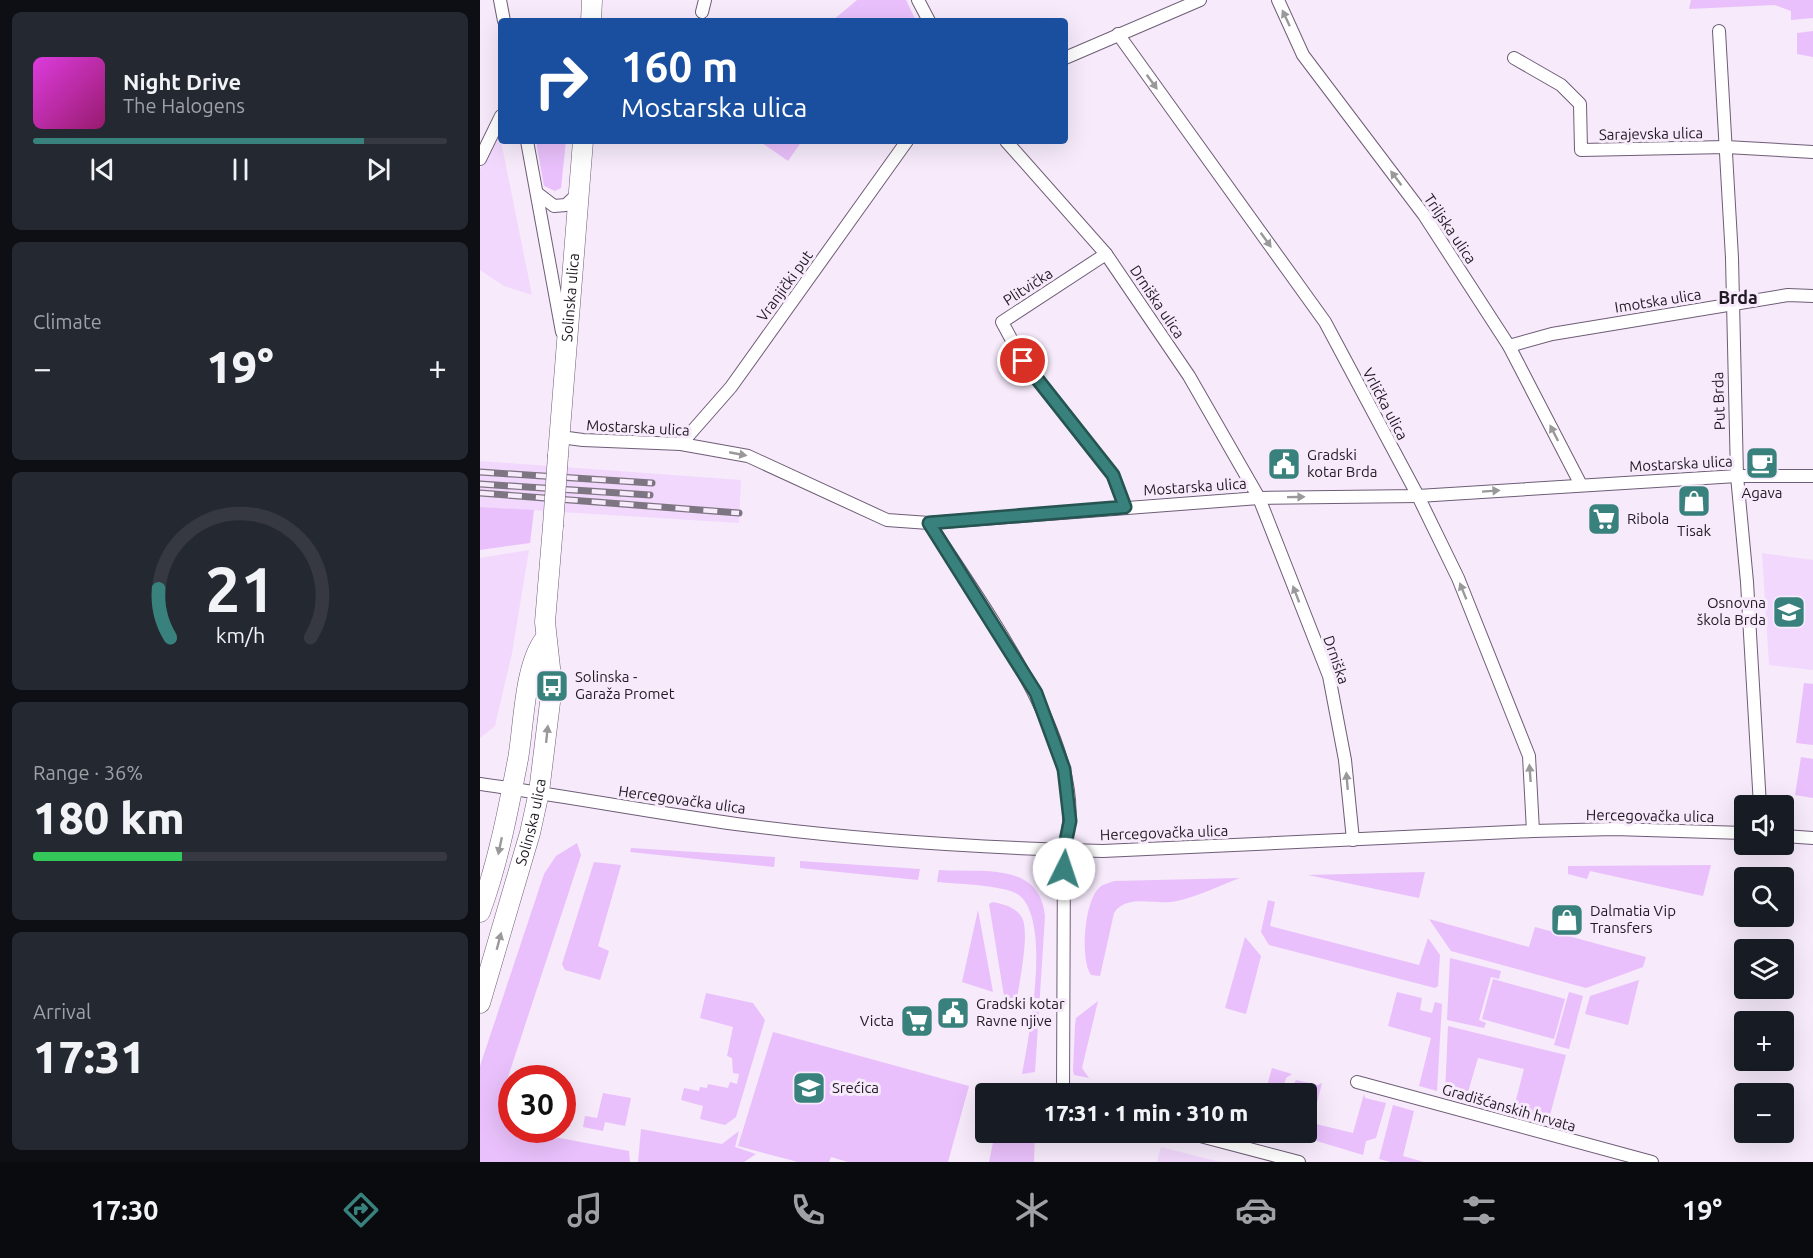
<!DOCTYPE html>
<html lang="en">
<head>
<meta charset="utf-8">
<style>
  :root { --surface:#171b24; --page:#242831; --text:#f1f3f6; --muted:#9ea1a6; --line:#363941; --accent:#39817c }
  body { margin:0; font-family:Ubuntu,sans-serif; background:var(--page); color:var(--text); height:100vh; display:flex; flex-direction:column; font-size:22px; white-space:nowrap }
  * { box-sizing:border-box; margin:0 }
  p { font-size:20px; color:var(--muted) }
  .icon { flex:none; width:33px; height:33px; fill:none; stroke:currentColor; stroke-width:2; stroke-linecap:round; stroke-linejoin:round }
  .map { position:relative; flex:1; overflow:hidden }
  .details { display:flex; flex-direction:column; gap:12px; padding:12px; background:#0d0f14; width:480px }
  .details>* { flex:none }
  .guide { position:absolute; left:18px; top:18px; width:570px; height:126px; border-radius:6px; box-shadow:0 6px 24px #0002; background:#1a4fa0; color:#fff; overflow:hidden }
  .tools { position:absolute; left:1254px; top:795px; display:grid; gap:12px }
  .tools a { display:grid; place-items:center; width:60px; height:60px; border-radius:6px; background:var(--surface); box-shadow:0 6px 24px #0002; font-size:30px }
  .speed { position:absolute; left:18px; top:1065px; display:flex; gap:12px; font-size:30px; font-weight:700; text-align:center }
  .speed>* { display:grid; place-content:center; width:78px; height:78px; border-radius:50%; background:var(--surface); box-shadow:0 6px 24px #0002; line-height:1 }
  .speed .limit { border:9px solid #d22; background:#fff; color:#111 }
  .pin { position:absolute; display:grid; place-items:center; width:51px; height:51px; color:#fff; margin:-26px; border:3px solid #fff; border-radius:50%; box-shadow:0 2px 6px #0007 }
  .me { position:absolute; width:66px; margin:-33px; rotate:4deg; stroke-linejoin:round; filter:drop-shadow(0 0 4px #0008) }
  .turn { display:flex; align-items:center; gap:21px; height:126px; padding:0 24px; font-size:27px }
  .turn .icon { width:78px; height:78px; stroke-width:2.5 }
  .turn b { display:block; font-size:42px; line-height:51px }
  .big { font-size:45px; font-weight:800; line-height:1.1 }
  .details .tile { flex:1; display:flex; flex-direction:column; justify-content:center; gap:9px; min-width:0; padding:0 21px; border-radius:9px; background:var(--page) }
  .details .dial { align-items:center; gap:0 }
  .dial svg { height:156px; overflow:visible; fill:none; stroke:var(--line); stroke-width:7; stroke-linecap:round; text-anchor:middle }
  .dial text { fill:var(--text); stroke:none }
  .song { display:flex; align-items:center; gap:18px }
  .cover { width:72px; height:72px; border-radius:9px; background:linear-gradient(135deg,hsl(300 70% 55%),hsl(320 70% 35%)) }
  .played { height:6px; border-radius:3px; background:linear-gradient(90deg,var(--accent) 80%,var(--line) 80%) }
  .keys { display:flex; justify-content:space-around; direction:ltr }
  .heat { display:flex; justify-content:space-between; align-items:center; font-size:33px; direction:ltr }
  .charge { height:9px; border-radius:4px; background:linear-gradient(90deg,#34c759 36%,var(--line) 0) }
  .trip { position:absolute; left:495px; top:1083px; width:342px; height:60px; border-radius:6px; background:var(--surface); box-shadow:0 6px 24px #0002; font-weight:800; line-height:60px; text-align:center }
  .dock { display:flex; height:96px; justify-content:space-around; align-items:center; background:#090b0e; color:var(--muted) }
  .dock .icon { width:42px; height:42px }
  .dock .on { color:var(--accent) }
  .dock b { font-size:27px; color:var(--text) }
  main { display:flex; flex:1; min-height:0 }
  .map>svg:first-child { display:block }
  .built { fill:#f1d8fc }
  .green { fill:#e9c0fb }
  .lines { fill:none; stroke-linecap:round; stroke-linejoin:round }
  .street-casing { stroke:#6e5d76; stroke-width:14 }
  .primary-casing { stroke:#6e5d76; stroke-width:21 }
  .street { stroke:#fff; stroke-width:12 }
  .primary { stroke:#fff; stroke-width:20 }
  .rail-casing { stroke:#7e7582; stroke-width:7 }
  .rail { stroke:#f6eafb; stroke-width:4.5; stroke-dasharray:14; stroke-linecap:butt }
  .primary-bridge-casing { stroke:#6e5d76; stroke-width:21; stroke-linecap:butt }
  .primary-bridge { stroke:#fff; stroke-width:20 }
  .oneway { fill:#9b989c }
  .route-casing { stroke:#255451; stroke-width:15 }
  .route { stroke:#39817c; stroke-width:10 }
  .labels { text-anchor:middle; stroke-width:6; stroke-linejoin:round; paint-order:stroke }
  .street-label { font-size:15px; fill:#211a24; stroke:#f6eafb }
  .poi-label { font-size:15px; fill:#211a24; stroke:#f6eafb; text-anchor:start }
  .quarter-label { font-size:18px; font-weight:bold; fill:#211a24; stroke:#f6eafb }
</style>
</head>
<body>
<main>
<section class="details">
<div class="tile">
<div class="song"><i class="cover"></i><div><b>Night Drive</b><p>The Halogens</p></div></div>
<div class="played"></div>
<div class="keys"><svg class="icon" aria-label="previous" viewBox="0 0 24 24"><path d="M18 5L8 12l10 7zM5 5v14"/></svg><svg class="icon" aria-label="pause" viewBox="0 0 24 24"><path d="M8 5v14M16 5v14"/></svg><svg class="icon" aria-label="next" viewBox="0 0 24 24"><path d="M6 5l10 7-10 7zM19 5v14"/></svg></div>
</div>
<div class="tile"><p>Climate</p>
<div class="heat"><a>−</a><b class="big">19°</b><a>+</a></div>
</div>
<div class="tile dial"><svg viewBox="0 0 100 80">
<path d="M14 69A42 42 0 1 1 86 69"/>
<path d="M14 69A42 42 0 0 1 8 44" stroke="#39817c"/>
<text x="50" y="56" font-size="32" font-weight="700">21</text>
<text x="50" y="72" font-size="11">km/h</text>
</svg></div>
<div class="tile"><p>Range · 36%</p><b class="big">180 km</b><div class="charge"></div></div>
<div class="tile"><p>Arrival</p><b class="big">17:31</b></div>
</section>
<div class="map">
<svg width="1333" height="1162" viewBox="0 0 1333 1162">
  <rect width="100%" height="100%" fill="#f6eafb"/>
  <g class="built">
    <polygon points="19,127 21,141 52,295 24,286 0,270 0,170"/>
    <polygon points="0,461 261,480 259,523 0,507"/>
    <polygon points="49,550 32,653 15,726 0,738 0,558"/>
    <polygon points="1282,553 1333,560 1333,670 1289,665"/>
    <polygon points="681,1147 740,1162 677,1162"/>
  </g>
  <g class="green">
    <polygon points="377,0 426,0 436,21 352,21"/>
    <polygon points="1211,0 1333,0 1333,18 1311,20 1311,11 1295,5 1209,9"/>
    <polygon points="1333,31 1333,57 1317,54 1317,33"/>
    <polygon points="56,141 86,141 81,188 75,191 64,186"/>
    <polygon points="279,141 322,141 308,161"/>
    <polygon points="0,507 54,510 50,543 0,550"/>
    <polygon points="1324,683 1333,684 1333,745 1316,743"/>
    <polygon points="1321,757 1333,759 1333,798 1315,795"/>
    <polygon points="97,843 101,855 27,1080 31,1081 32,1130 48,1130 53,1133 149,1151 150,1162 0,1162 0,1066 64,874 76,856"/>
    <polygon points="151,848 295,857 294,867 150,852"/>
    <polygon points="320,861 440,869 438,880 320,868"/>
    <polygon points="114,862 141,865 118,946 129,951 120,980 85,970 82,964"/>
    <polygon points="1231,865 1223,896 1110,871 1107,879 1088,874 1088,866"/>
    <path d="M459,870C502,873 560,861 565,916L555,1072L542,1074C549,1035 572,922 539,895C526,885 475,884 457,882Z"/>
    <polygon points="945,872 939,898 828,875"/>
    <path d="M760,878C739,886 718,896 697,901C676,906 647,893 634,913L620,976L611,975C600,959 604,900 620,887C623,884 630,883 634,881Z"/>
    <polygon points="788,900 795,902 790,926 939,965 948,938 960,955 958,986 955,988 789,945 781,932"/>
    <path d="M513,902C523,904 535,907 541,916C551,930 539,982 537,1000L524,996L509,904Z"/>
    <polygon points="498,910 513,992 482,982"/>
    <polygon points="949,919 1049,947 1055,927 1166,957 1163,967 1106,988 971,951"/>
    <polygon points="765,937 781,956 766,1014 745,1008"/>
    <polygon points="970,958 1021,971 1019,979 1011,977 999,1020 1006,1023 1004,1028 967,1020"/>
    <polygon points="1013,979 1085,999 1074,1039 1002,1019"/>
    <polygon points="1159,980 1148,1025 1105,1014 1110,996"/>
    <polygon points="917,992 942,998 940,1010 952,1013 955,1002 962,1004 957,1091 939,1086 951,1038 908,1026"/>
    <polygon points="1089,992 1103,996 1089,1049 1074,1045"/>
    <polygon points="226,993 273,1003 285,1020 256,1117 245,1125 220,1119 223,1106 201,1100 204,1088 219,1091 220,1087 227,1088 228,1084 248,1088 250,1082 257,1084 259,1074 253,1073 252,1058 247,1056 253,1027 220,1018"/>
    <polygon points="618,1001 602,1068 609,1078 594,1075 593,1070 595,1025 596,1018"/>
    <polygon points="968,1026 1086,1055 1069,1119 1033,1111 1044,1069 998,1058 986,1099 965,1094"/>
    <polygon points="293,1032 489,1086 468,1162 368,1162 351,1157 349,1162 318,1162 258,1146"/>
    <polygon points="792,1068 812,1074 806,1078 802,1093 785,1093"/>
    <polygon points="816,1080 838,1085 842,1083 832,1123 873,1133 884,1094 885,1098 906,1103 896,1138 886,1141 883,1155 810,1133 826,1132 826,1094 809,1093"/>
    <polygon points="123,1093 151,1098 145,1126 125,1122 123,1131 103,1127 105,1116 117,1118"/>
    <polygon points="913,1105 934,1111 923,1156 944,1162 911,1162 899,1159"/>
    <polygon points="161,1129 242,1144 259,1131 255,1147 276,1154 264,1162 158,1162"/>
    <polygon points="515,1133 555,1133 554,1162 509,1162"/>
  </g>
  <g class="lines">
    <g class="street-casing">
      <g id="street">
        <polyline points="20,0 24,21"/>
        <polyline points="438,0 449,21"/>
        <polyline points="798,0 823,55 944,215 1029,346 1101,485"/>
        <polyline points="222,12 225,0"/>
        <polyline points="1239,31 1252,258 1257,476 1267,582 1280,806"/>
        <polyline points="638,34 845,322 938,496 978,578 1049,756 1053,831"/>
        <polyline points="585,58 720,0"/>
        <polyline points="1034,58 1081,85 1100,104 1101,150 1246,147 1333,152"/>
        <polyline points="47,141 82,332"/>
        <polyline points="526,141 626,254 709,376 779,498 849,676 865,760 873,840"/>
        <polyline points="0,159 21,116"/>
        <polyline points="57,193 74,206 86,205 100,192"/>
        <polyline points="626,254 522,322 543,361 633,475 645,507"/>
        <polyline points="1029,346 1072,334 1308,295 1333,296"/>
        <polyline points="80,437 103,440 201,444 268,456 407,520 449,523 779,498 938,496 1257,476 1333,476"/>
        <polyline points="201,444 251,387 427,141"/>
        <path d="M449,523C497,598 598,733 589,823C588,832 586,841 584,850L583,1094"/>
        <path d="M0,784C86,796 170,812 256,824C377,840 501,848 623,851L1053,831L1134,829L1264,833"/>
        <polyline points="1304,836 1333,838"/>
        <polyline points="877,1082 1172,1162"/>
        <polyline points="705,1132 819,1162"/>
      </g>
    </g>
    <g class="primary-casing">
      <g id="primary">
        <polyline points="111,21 112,0"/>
        <path id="s1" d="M78,455L103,141"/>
        <path d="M0,912C18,863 28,811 38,759C44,725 44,666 65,639"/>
        <path id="s2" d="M0,1003L50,833L59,792L72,686L65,622L73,526"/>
      </g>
    </g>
    <use href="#street" class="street"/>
    <use href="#primary" class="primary"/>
    <g class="rail-casing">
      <g id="rail">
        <polyline points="0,472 172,483"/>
        <polyline points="0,484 170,495"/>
        <polyline points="0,493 259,513"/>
      </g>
    </g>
    <use href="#rail" class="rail"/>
    <g class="primary-bridge-casing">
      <polyline id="primary-bridge" points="73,526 78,455"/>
    </g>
    <use href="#primary-bridge" class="primary-bridge"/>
  </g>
  <defs><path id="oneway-solid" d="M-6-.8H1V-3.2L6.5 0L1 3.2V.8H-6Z" transform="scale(1.5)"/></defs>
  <g class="oneway">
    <use href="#oneway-solid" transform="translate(806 18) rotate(-115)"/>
    <use href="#oneway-solid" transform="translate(672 82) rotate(54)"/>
    <use href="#oneway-solid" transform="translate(916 178) rotate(-127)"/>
    <use href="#oneway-solid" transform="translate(786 240) rotate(54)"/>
    <use href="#oneway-solid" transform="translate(1074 433) rotate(-117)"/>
    <use href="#oneway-solid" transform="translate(258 454) rotate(11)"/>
    <use href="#oneway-solid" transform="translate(1011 491) rotate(-4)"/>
    <use href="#oneway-solid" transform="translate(816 497) rotate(-1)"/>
    <use href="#oneway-solid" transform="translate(983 591) rotate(-112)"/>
    <use href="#oneway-solid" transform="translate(816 594) rotate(-111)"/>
    <use href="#oneway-solid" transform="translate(67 734) rotate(-84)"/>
    <use href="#oneway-solid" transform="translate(1050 773) rotate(-94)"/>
    <use href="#oneway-solid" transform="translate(867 781) rotate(-95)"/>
    <use href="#oneway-solid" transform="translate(20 846) rotate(102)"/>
    <use href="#oneway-solid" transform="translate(19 941) rotate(-75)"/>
  </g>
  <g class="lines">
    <g class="route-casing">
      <polyline id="route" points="543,361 633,475 645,507 449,523 556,693 584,769 590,821 584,850 584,869"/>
    </g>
    <use href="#route" class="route"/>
  </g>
  <defs>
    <g id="cafe-square" transform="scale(1.725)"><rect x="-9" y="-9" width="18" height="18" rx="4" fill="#39817c" stroke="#f6eafb"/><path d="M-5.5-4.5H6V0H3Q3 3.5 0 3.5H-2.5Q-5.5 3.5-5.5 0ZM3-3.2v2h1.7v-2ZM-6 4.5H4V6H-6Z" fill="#fff"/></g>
    <g id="civic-square" transform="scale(1.725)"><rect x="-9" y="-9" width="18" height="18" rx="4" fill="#39817c" stroke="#f6eafb"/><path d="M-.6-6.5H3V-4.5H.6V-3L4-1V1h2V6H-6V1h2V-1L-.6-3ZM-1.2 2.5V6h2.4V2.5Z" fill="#fff"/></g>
    <g id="shop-square" transform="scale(1.725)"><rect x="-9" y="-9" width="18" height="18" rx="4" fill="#39817c" stroke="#f6eafb"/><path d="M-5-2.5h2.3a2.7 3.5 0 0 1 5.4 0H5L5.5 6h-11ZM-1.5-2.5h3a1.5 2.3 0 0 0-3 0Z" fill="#fff"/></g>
    <g id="supermarket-square" transform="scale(1.725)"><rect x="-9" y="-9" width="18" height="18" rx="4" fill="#39817c" stroke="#f6eafb"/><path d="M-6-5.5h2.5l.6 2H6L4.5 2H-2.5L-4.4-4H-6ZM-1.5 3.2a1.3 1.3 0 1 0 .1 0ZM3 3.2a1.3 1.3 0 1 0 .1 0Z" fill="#fff"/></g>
    <g id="school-square" transform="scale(1.725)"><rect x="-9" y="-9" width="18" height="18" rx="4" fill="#39817c" stroke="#f6eafb"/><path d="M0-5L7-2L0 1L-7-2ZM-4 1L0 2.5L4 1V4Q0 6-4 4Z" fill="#fff"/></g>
    <g id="bus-square" transform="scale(1.725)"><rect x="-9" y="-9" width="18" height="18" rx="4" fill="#39817c" stroke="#f6eafb"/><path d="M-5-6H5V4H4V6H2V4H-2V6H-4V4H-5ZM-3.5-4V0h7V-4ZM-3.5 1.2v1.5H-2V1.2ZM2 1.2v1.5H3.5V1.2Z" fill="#fff"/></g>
  </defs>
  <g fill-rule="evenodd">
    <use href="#cafe-square" x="1282" y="463"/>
    <use href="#civic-square" x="804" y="464"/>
    <use href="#shop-square" x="1214" y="501"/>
    <use href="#supermarket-square" x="1124" y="519"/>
    <use href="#school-square" x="1309" y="612"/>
    <use href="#bus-square" x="72" y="686"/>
    <use href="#shop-square" x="1087" y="920"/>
    <use href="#civic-square" x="473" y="1013"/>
    <use href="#supermarket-square" x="437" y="1021"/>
    <use href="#school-square" x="329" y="1088"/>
  </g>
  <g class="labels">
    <g class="street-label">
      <text transform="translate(1171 134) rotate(-1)" y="5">Sarajevska ulica</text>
      <text transform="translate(970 229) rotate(56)" y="5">Triljska ulica</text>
      <text transform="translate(305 286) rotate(-54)" y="5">Vranjički put</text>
      <text transform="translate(548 287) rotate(-33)" y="5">Plitvička</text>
      <text dy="5" stroke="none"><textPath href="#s1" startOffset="158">Solinska ulica</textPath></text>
      <text transform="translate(1178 301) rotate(-9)" y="5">Imotska ulica</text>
      <text transform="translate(677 302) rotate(56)" y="5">Drniška ulica</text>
      <text transform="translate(1239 401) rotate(-92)" y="5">Put Brda</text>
      <text transform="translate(905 404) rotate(62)" y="5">Vrlička ulica</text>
      <text transform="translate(158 428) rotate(3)" y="5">Mostarska ulica</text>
      <text transform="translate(1201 464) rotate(-3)" y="5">Mostarska ulica</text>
      <text transform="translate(715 487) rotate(-4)" y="5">Mostarska ulica</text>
      <text transform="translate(856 660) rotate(71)" y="5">Drniška</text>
      <text transform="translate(202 800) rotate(8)" y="5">Hercegovačka ulica</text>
      <text transform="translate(1170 816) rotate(1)" y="5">Hercegovačka ulica</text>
      <text dy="5" stroke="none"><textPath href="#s2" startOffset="188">Solinska ulica</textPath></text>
      <text transform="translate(684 833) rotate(-2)" y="5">Hercegovačka ulica</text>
      <text transform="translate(1029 1108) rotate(16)" y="5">Gradišćanskih hrvata</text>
    </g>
    <g class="poi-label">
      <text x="827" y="460">Gradski<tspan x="827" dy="17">kotar Brda</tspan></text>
      <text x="1282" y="498" text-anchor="middle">Agava</text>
      <text x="1147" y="524">Ribola</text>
      <text x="1214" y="536" text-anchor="middle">Tisak</text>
      <text x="1286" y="608" text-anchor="end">Osnovna<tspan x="1286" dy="17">škola Brda</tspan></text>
      <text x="95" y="682">Solinska -<tspan x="95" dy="17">Garaža Promet</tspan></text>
      <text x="1110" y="916">Dalmatia Vip<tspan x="1110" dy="17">Transfers</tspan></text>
      <text x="496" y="1009">Gradski kotar<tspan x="496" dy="17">Ravne njive</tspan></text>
      <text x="414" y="1026" text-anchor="end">Victa</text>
      <text x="352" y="1093">Srećica</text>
    </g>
    <g class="quarter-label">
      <text x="1258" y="304">Brda</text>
    </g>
  </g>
</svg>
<div class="tools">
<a><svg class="icon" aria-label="sound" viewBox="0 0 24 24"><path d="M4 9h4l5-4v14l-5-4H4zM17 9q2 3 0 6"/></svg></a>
<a><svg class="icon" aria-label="search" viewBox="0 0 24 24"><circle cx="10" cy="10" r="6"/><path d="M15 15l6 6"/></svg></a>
<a><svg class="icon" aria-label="layers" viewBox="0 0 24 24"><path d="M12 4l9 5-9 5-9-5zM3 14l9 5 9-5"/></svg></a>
<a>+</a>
<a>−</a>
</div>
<div class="speed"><div class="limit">30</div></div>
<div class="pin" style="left:543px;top:361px;background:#d93025"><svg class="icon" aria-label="arrive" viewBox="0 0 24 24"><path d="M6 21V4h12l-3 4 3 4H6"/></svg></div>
<svg class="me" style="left:584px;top:869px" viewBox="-20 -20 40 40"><circle r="19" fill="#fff"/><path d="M0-13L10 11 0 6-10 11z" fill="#39817c"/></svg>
<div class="trip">17:31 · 1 min · 310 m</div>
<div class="guide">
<div class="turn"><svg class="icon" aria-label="right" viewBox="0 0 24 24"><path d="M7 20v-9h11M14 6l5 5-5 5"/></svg><div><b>160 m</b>Mostarska ulica</div></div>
</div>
</div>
</main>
<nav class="dock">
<b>17:30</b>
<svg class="icon on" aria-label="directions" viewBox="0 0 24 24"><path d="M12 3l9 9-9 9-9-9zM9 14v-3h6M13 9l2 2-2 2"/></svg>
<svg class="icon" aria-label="music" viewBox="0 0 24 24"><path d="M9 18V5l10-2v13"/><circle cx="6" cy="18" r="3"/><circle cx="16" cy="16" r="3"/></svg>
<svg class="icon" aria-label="phone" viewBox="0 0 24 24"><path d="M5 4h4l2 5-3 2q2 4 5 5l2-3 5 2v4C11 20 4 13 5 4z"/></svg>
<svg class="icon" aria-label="climate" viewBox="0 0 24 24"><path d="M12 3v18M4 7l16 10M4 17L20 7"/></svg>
<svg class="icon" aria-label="car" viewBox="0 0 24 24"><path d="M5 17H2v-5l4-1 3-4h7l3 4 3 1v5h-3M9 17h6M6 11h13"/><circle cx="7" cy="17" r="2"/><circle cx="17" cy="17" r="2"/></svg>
<svg class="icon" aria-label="filters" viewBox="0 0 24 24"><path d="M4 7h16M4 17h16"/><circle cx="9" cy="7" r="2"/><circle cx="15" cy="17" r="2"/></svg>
<b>19°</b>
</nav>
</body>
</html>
